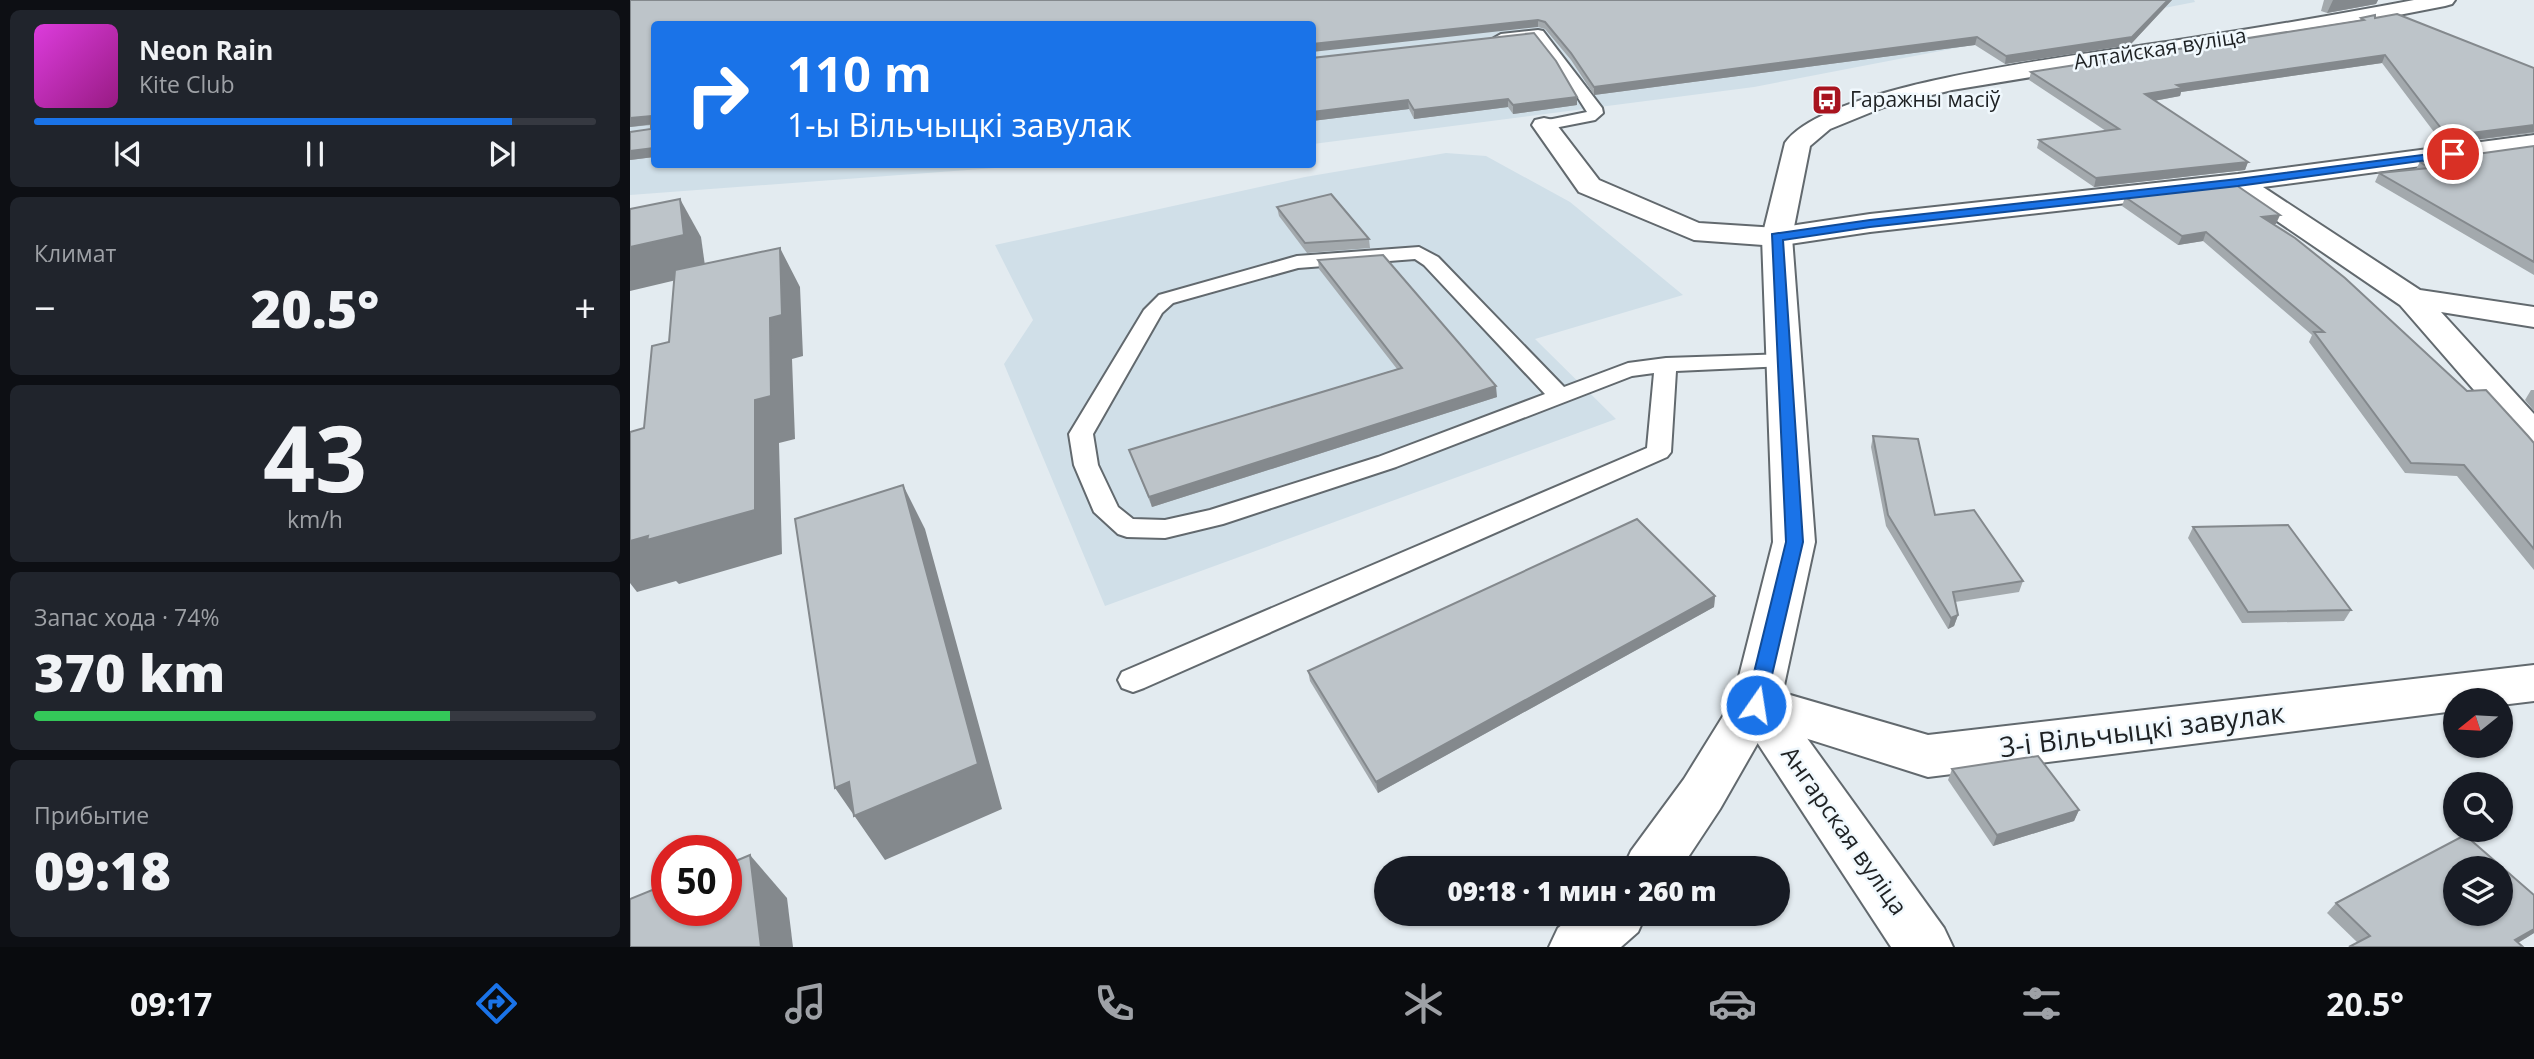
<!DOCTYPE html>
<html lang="ru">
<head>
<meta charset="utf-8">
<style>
  :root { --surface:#171b24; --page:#20242c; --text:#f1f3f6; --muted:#9ea1a6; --line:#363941; --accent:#1a73e8 }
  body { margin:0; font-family:"Open Sans",sans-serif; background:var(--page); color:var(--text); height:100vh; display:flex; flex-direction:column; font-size:26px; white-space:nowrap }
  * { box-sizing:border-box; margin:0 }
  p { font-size:23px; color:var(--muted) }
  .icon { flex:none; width:38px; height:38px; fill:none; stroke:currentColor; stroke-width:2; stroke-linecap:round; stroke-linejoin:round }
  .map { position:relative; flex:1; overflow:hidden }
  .details { display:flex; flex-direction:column; gap:10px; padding:10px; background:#0d0f14; width:630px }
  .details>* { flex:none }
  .hud { position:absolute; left:21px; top:21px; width:665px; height:147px; border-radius:7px; box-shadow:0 2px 5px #0004; background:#1a73e8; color:#fff; overflow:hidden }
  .needle { width:46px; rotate:252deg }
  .controls { position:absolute; left:1813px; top:688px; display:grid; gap:14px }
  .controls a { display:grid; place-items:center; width:70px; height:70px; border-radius:50%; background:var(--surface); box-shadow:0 2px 5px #0004; font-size:35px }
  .speed { position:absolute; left:21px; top:835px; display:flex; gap:14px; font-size:35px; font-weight:700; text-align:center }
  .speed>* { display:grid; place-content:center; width:91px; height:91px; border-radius:50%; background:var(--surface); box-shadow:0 2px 5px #0004; line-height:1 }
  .speed .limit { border:10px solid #d22; background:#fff; color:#111 }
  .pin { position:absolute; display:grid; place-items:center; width:60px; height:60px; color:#fff; margin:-30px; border:4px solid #fff; border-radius:50%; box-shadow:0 2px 7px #0007 }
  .me { position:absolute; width:77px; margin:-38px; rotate:13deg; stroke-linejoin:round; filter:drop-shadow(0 0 5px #0008) }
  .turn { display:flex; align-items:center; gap:24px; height:147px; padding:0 21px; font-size:32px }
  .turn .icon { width:91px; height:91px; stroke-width:2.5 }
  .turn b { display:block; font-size:49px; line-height:60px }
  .big { font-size:52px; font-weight:800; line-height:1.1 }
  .details .tile { flex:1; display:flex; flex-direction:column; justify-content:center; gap:10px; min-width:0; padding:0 24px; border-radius:10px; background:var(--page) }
  .details .dial { align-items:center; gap:0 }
  .dial b { font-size:91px; line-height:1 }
  .song { display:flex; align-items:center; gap:21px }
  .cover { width:84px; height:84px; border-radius:10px; background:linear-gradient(135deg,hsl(300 70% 55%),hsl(310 70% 35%)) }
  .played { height:7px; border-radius:4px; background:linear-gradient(90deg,var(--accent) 85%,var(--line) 85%) }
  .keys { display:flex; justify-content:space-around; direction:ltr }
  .heat { display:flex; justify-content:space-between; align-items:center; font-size:38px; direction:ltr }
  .charge { height:10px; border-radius:5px; background:linear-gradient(90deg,#34c759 74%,var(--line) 0) }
  .trip { position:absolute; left:744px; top:856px; width:416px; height:70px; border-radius:35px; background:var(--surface); box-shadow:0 2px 5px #0004; font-weight:800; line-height:70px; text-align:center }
  .menu { display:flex; height:112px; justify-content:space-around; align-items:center; background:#090b0e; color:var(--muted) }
  .menu .icon { width:49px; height:49px }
  .menu .on { color:var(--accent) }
  .menu b { font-size:32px; color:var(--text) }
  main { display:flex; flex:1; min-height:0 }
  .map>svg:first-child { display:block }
  .built { fill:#d0dfe8 }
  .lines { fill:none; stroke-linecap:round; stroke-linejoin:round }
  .service-casing { stroke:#62696e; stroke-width:4 }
  .minor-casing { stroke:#62696e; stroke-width:4 }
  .tertiary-casing { stroke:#62696e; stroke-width:4 }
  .secondary-casing { stroke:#62696e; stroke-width:4 }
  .service { fill:#fff; fill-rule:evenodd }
  .minor { fill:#fff; fill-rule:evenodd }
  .tertiary { fill:#fff; fill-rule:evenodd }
  .secondary { fill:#fff; fill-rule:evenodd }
  .wall { fill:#a3a9ad }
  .shaded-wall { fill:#84898d }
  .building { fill:#bdc4c9; stroke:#84898d; stroke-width:2; fill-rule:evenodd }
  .route { fill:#1a73e8; stroke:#114b97; stroke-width:2 }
  .labels { text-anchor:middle; stroke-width:5; stroke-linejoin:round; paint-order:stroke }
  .far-street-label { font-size:21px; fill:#1e2123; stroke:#f0f8fd }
  .far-poi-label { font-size:21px; fill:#1e2123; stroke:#f0f8fd; text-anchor:start }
  .street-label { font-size:24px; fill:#1e2123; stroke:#f0f8fd }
  .near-street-label { font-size:28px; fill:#1e2123; stroke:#f0f8fd }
</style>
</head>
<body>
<main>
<section class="details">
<div class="tile">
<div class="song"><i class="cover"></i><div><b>Neon Rain</b><p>Kite Club</p></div></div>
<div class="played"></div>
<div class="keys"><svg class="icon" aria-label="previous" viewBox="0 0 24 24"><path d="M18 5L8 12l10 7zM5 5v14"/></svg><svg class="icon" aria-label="pause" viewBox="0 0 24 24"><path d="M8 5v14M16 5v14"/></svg><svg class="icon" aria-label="next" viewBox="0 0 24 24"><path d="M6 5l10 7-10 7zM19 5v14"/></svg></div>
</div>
<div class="tile"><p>Климат</p>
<div class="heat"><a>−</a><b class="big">20.5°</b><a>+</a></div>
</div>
<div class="tile dial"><b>43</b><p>km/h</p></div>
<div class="tile"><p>Запас хода · 74%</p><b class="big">370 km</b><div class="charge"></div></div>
<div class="tile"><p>Прибытие</p><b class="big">09:18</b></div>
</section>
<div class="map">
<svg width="1904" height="947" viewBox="0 0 1904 947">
  <rect width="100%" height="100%" fill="#e3ebf0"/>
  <g class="built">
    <polygon points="0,0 1564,0 1565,2 1124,87 683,144 682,24 24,24 24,164 404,165 0,195"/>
    <polygon points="816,153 856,156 940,202 1053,295 905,339 986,419 475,606 374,364 403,320 365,245 675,177"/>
  </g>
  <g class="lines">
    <g class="service-casing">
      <g id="service">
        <polygon points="908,30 913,31 972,108 973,113 965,120 914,130 906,125 908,122 957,112 929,68 905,38 871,42 864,38 871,34"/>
        <path d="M789,247L808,257L934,387L998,363L1036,358L1154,354L1162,355L1165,360L1162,365L1154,366L1046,371L1041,452L1037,457L514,688L503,692L492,688L488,680L492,672L1017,448L1024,373L1002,376L766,467L593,524L535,538L497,537L488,534L464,512L444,465L439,434L514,310L529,295L667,256ZM785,259L794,265L915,394L748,457L580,510L535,520L503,519L488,507L468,465L463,434L532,313L543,303L668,268Z"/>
      </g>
    </g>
    <g class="minor-casing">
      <g id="minor">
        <polygon points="914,118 923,120 969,180 1069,223 1147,228 1240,214 1608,174 1904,135 1904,151 1633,187 1790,290 1904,307 1904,327 1811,312 1904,414 1904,447 1891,444 1770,305 1603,191 1240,232 1147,246 1064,240 949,192 902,125 905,120"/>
        <polygon points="1904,665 1904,701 1871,705 1871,700 1825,700 1825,711 1298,777 1109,717 1102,704 1109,691 1126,685 1298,735"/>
      </g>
    </g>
    <g class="tertiary-casing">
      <polygon id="tertiary" points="1126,685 1143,691 1314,928 1323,947 1261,947 1102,704 1109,691"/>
    </g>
    <g class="secondary-casing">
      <g id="secondary">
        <path d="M1784,0H1825L1822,4L1815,6L1702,28L1322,90L1254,107L1200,129L1180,146L1162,237L1185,542L1150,704L1090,809L1051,868H993L1001,851L1054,779L1103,700L1143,542L1132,237L1155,143C1198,81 1470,53 1549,40C1628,28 1706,15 1784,0Z"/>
        <polygon points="946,914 1016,914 1008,932 991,947 919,947 928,928"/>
      </g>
    </g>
    <use href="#service" class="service"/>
    <use href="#minor" class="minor"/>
    <use href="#tertiary" class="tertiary"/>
    <use href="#secondary" class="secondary"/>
  </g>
  <g class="wall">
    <polygon points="0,0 1542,0 1500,45 1375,64 1345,45 964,95 941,60 915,29 908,27 24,24 24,157 0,160 21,129 21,125 0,127"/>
    <polygon points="1694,0 1748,0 1746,4 1697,13 1691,11"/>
    <polygon points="1731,18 1745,18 1904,68 1904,133 1813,144 1752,63 1551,92 1550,96 1524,101 1618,162 1615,170 1464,187 1407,148 1409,140 1476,131 1399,80 1401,72 1730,20"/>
    <polygon points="682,58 947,105 883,114 878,107 784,119 779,109 682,121"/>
    <polygon points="1904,146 1904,275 1745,182 1749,173 1786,169 1790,162"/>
    <polygon points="1495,197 1646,224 1643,224 1837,391 1904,443 1904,570 1827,476 1775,473 1679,342 1682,335 1573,241 1548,245 1492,206"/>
    <polygon points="647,207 739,239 740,248 677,253 649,216"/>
    <polygon points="688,260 867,397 522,507 499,450 767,369 689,269"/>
    <polygon points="1901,390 1904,390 1904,411 1895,400"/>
    <polygon points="1243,436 1305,515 1393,581 1389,592 1325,602 1328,615 1324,626 1318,629 1256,526 1241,447"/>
    <polygon points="1563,527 1721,610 1714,621 1612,623 1558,538"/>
    <polygon points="1085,596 1084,607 748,793 680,681 678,671"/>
    <polygon points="1322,769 1449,810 1444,821 1363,846 1318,780"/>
    <polygon points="1904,895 1904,933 1888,943 1728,943 1697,913 1706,903"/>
  </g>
  <g class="shaded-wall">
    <polygon points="1538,0 1542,0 1500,45 1375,64 1376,56"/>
    <polygon points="1703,0 1748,0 1746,4 1697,13"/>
    <polygon points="908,20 908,27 682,52 682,44"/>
    <polygon points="1347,37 1345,45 964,95 964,87"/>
    <polygon points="1755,55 1752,63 1551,92 1550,96 1512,103 1515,94 1547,85"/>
    <polygon points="947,97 947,105 883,114 883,105"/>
    <polygon points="878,99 878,107 784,119 784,110"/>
    <polygon points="778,100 779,109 682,121 682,112"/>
    <polygon points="21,116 24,124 0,127 0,118"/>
    <polygon points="1904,125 1904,132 1813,144 1817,136"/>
    <polygon points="24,148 24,157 0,160 0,151"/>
    <polygon points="1618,162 1615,170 1464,187 1466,178"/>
    <polygon points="50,199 71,237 76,273 0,291 0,247"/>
    <polygon points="1650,215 1646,224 1628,226 1632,217"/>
    <polygon points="1576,232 1573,241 1548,245 1552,236"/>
    <polygon points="150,248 170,287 173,356 162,359 165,439 149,443 152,554 49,584 46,581 7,592 0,583 0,541 125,400 140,318"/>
    <polygon points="866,386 867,397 522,507 519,497"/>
    <polygon points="273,485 295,529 372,809 255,860 205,788 219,782"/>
    <polygon points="1085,596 1084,607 748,793 746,782"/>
    <polygon points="1328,615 1324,626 1318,629 1321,618"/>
    <polygon points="1449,810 1444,821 1363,846 1367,835"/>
    <polygon points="120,855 157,898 163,947 131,947"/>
    <polygon points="1904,929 1904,933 1881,947 1885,940"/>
  </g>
  <g class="building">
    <polygon points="0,0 1538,0 1502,37 1376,56 1347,37 964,87 941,53 915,22 908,20 682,44 682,24 24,24 24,148 0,151 0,132 21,129 21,116 0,118"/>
    <polygon points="1767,14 1904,68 1904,125 1817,136 1755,55 1547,85 1553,88 1515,94 1618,162 1466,178 1409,140 1489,129 1401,72 1734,20 1731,18 1745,15 1745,18"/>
    <polygon points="904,33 926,61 947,97 883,105 878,99 784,110 778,100 682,112 682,58"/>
    <polygon points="1904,146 1904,262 1749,173 1799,168 1790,162"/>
    <polygon points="1606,185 1650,215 1632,217 1665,238 1715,278 1837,391 1856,390 1898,436 1904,443 1904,549 1834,465 1781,463 1684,332 1694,332 1576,232 1552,236 1495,197"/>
    <polygon points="701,194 739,239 675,243 647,207"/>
    <polygon points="50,199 54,235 0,247 0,209"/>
    <polygon points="150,248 152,315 140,318 141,396 125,400 125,510 17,540 18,536 0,541 0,432 14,428 22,346 39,342 45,270"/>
    <polygon points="753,255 866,386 519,497 499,450 772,368 688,260"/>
    <polygon points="1243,436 1288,439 1305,515 1344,510 1393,581 1323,592 1328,615 1321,618 1258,515"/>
    <polygon points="273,485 348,764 224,816 219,782 205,788 165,519"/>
    <polygon points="1007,519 1085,596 746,782 678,671"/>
    <polygon points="1658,525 1721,610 1618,612 1563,527"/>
    <polygon points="1408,756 1449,810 1367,835 1322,769"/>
    <path d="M1835,835L1904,895V929L1885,940L1893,947H1719L1740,936L1706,903ZM1825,868H1871V914H1825Z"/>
    <polygon points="120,855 131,947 0,947 0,899 37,884 37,910 96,910 96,865"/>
  </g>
  <polygon class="route" points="1823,151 1827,152 1827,156 1608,186 1240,227 1153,240 1173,542 1135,705 1133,710 1126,712 1119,710 1116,705 1156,542 1142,234 1240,220 1608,179"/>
  <defs>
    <g id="bus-square" transform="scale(1.575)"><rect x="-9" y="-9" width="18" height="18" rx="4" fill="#a8131e" stroke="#f0f8fd"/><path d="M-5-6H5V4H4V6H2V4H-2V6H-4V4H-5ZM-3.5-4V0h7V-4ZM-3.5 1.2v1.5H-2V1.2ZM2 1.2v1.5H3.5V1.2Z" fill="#fff"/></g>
  </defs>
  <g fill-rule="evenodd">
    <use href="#bus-square" x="1197" y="100"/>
  </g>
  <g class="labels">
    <g class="far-street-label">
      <text transform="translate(1530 49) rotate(-9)" y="7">Алтайская вуліца</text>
    </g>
    <g class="far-poi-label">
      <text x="1220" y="107">Гаражны масіў</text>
    </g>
    <g class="street-label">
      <text transform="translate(1214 831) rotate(55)" y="8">Ангарская вуліца</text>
    </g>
    <g class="near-street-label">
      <text transform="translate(1512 730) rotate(-7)" y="10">3-і Вільчыцкі завулак</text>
    </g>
  </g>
</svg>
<div class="controls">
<a><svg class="needle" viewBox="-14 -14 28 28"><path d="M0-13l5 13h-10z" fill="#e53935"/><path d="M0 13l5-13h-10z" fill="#9ea1a6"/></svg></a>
<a><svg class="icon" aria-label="search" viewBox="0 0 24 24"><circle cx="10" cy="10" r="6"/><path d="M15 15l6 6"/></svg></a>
<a><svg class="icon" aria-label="layers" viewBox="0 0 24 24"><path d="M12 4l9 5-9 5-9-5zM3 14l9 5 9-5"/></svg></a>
</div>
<div class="speed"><div class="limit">50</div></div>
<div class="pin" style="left:1823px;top:154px;background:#d93025"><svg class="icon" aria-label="arrive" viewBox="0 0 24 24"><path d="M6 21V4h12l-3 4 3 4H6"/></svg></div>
<svg class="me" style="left:1126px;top:705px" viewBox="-20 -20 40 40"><circle r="17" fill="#1a73e8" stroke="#fff" stroke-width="3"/><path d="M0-11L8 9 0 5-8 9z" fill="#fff"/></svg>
<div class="trip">09:18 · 1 мин · 260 m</div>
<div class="hud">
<div class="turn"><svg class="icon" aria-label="right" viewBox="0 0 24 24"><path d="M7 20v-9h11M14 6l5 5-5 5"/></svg><div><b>110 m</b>1-ы Вільчыцкі завулак</div></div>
</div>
</div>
</main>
<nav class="menu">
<b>09:17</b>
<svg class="icon on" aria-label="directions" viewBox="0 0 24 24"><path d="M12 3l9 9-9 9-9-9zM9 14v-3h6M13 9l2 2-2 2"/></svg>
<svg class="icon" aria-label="music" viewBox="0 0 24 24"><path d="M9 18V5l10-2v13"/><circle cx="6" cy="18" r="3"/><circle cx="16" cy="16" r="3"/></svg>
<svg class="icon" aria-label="phone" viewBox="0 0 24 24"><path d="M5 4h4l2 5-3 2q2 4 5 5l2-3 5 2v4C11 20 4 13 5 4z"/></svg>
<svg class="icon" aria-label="climate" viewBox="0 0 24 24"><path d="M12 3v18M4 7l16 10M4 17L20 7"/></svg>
<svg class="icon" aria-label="car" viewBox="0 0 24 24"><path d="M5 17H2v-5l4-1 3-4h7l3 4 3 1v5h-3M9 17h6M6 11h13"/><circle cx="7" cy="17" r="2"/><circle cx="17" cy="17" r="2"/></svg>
<svg class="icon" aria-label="filters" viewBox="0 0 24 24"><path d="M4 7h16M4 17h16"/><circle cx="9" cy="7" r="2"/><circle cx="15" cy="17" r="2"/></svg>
<b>20.5°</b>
</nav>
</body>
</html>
